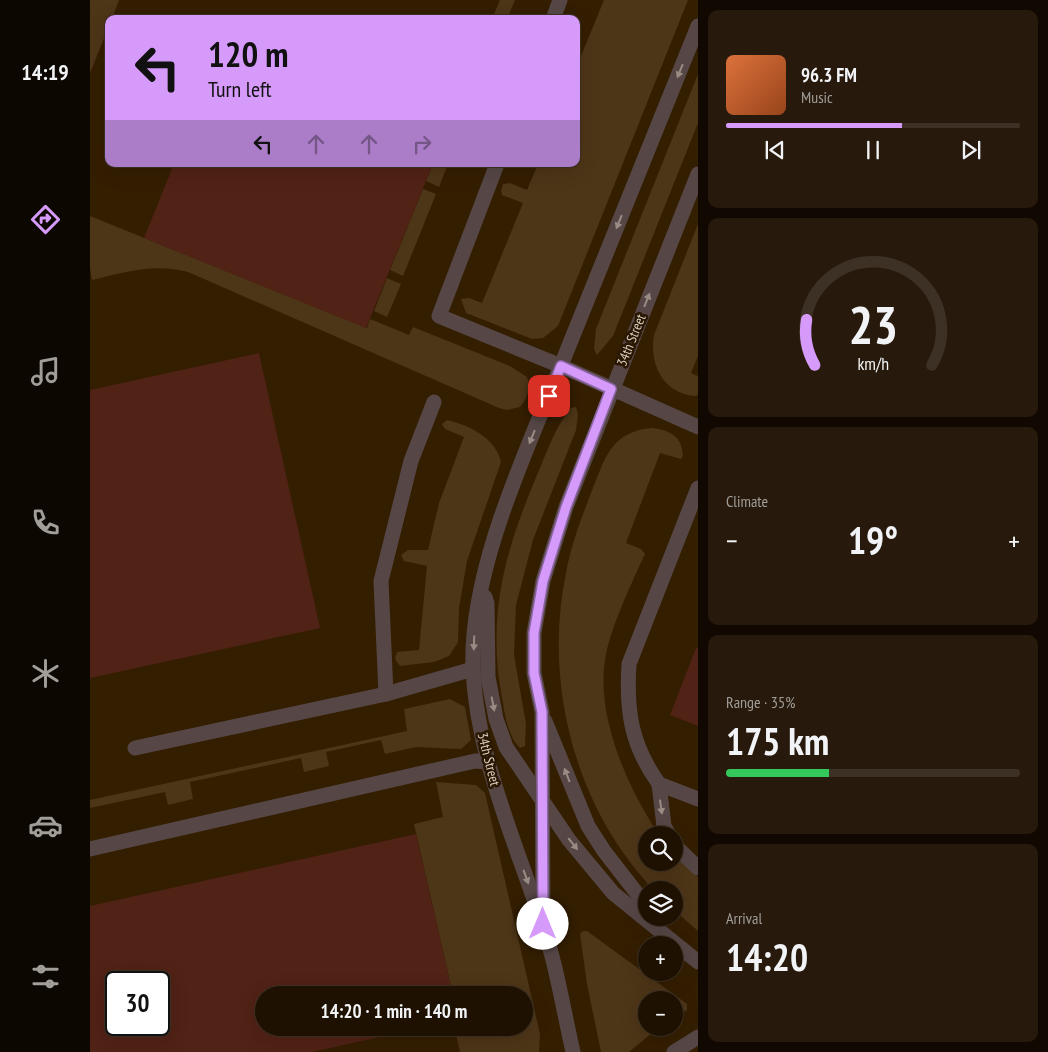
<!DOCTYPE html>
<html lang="en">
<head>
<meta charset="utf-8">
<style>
  :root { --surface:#1f1102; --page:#271a0c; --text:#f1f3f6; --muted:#a19d99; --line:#3c3124; --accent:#d69bfa }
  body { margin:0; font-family:"PT Sans Narrow",sans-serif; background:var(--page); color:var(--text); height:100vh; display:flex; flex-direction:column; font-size:19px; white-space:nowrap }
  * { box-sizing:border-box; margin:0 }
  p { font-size:16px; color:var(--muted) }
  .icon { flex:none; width:28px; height:28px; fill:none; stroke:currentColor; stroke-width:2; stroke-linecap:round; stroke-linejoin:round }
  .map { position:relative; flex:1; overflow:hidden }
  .drawer { display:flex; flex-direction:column; gap:10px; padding:10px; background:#110901; width:350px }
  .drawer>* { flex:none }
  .guide { position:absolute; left:15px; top:15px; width:475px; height:152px; border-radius:10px; box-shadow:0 5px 20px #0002,0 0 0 1px var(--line); background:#d69bfa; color:#111; overflow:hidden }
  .tools { position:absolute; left:548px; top:826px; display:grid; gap:10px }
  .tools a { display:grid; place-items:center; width:45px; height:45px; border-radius:50%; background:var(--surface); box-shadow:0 5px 20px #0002,0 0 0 1px var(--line); font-size:25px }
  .speed { position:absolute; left:15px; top:971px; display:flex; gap:10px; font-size:25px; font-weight:700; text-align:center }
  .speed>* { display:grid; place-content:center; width:65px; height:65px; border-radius:50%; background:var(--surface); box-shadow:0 5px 20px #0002,0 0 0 1px var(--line); line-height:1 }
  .speed .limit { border:2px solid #111; border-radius:8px; background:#fff; color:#111 }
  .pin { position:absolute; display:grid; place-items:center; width:42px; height:42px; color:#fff; margin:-21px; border-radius:10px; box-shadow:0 2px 8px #0006 }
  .me { position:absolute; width:55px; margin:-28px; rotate:0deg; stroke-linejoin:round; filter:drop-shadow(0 0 4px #0008) }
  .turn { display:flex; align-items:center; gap:18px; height:105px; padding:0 20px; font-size:22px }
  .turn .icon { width:65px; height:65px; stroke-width:2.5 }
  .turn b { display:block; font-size:35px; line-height:42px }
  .lanes { display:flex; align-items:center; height:48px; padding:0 20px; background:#0003; justify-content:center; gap:25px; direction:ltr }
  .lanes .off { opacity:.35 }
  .big { font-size:38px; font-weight:700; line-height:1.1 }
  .drawer .widget { flex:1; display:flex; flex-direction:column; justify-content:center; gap:8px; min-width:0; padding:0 18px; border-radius:10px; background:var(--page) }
  .drawer .dial { align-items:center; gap:0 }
  .dial svg { height:130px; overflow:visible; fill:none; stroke:var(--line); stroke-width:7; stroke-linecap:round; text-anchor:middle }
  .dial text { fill:var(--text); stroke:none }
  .song { display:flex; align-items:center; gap:15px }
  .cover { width:60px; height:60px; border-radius:8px; background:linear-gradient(135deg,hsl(20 70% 55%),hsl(20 70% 35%)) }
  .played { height:5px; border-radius:2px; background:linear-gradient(90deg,var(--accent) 60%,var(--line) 60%) }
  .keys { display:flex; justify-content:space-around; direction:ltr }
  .heat { display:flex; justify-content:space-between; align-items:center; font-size:28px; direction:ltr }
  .charge { height:8px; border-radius:4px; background:linear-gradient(90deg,#34c759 35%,var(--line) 0) }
  .trip { position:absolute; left:165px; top:986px; width:278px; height:50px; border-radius:25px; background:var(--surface); box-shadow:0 5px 20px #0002,0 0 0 1px var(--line); font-weight:700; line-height:50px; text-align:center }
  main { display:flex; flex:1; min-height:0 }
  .dock { display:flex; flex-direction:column; width:90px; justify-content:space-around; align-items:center; background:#0c0701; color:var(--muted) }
  .dock .icon { width:35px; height:35px }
  .dock .current { color:var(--accent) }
  .dock b { font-size:22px; color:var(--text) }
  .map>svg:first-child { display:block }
  .built { fill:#341e00; fill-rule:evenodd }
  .green { fill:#4d3517 }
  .building { fill:#512216; fill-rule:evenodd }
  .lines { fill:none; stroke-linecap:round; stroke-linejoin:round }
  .minor { stroke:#564746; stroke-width:15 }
  .oneway { fill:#998c84 }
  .route-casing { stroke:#8b65a2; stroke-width:12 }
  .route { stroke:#d69bfa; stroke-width:9 }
  .labels { text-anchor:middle; stroke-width:5; stroke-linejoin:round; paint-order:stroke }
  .street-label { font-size:14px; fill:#dcd0c2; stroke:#291702 }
</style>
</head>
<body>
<main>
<nav class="dock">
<b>14:19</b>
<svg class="icon current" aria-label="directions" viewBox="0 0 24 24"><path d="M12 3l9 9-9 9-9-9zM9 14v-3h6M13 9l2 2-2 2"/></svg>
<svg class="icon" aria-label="music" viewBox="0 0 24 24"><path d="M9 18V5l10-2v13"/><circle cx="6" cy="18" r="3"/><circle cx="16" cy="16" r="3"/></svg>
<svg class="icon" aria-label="phone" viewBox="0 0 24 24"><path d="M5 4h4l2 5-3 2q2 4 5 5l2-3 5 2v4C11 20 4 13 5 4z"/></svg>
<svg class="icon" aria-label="climate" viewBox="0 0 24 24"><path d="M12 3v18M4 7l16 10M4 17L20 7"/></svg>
<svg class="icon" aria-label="car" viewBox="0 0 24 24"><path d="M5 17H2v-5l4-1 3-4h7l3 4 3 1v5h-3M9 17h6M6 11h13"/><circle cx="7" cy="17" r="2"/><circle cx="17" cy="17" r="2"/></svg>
<svg class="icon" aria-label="filters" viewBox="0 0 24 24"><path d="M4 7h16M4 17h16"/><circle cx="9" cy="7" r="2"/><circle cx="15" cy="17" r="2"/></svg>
</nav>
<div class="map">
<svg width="608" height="1052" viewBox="0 0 608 1052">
  <rect width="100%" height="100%" fill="#291702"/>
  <path class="built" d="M0,0H608V1052H0ZM19,19H486V164H19ZM556,835H584V862H556ZM556,890H584V918H556ZM556,945H584V972H556ZM26,982H69V1025H26ZM174,995H434V1028H174ZM556,1000H584V1028H556Z"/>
  <g class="green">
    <polygon points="0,0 29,0 22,19 19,19 19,26 0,73"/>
    <polygon points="410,0 425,0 417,19 402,19"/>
    <polygon points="514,0 598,0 468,326 453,338 442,339 376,313 371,299 379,298 392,303 433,203 412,195 411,190 413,184 420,183 437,190 448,164 486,164 486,68"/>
    <polygon points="608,74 608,123 523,336 507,355 504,349 506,329"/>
    <polygon points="343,164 358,164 349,187 336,181"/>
    <polygon points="333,189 346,194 313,276 300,270"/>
    <path d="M0,216L277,328L280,319L319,335L323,327L420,366L437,377C441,388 438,398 430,407L417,410L409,408L98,272C64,263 36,272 2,280L0,268Z"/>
    <path d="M608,224V356L601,373L608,376V395L606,396C573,394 559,364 564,335Z"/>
    <polygon points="297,278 311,284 297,317 284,311"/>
    <path d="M486,407L488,414L486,430L443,540L426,605L424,655L436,724L435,746L430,748C419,738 415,717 413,703C396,618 414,553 447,475C457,452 465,427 481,408Z"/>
    <path d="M357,420C379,425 406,438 411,462L377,561L369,608L368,642L359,656L344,662L310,666L305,659L307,652L329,650L337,566L314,561L311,555L318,550H338L349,503L374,437L355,429L352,424Z"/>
    <path d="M563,428C581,431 592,436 593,456L591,459L570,453L536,543L551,549L555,554C542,582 519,631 515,660C506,718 538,788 569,835H556V862H584V855L608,877V931L584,910V890H564C485,808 453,683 476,573C481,545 491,519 501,493C515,459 520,431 563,428Z"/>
    <polygon points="360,699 375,707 381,740 371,749 326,747 295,754 291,740 236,752 239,766 214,772 211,758 100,782 103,799 78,805 75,792 0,808 0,800 317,731 314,709"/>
    <polygon points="346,782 386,785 395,793 450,1034 449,1052 370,1052 365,1030 371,1028 434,1028 434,995 363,995 324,824 353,817"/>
    <polygon points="493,931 497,931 597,1004 597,1010 584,1017 584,1000 556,1000 556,1028 568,1028 539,1052 511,1052 497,984 490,934"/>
  </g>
  <g class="building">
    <polygon points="84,164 343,164 276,328 54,238"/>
    <polygon points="169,353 230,628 0,678 0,390"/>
    <polygon points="606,648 608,648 608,726 580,715"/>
    <path d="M326,834L363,995H174V1028H330L222,1052H0V906ZM26,982H69V1025H26Z"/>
  </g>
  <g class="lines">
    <g class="minor">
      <polyline points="463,19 470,0"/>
      <polyline points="407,164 349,316 471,366 608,427"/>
      <polyline points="344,402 321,461 291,581 296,694 383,669"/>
      <polyline points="395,597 397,603 398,677 406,719 416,747 479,840 523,893 608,962"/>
      <polyline points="455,721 498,826 514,851 556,905"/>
      <polyline points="45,748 296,694"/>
      <path d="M569,784C541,745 536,711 539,664L608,488"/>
      <polyline points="579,835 574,826 569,784 608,799"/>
      <polyline points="584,845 608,868"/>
      <polyline points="0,849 385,761 398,762"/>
      <polyline points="453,912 452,712 444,673 444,633 453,581 476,507 608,174"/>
      <path d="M483,1052C473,1008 466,962 451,920C424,838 387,757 383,669C379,570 437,450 474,358C519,247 563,137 608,26"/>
      <polyline points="584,1052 608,1037"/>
    </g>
  </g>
  <defs><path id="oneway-solid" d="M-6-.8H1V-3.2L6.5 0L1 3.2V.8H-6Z" transform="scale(1.25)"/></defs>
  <g class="oneway">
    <use href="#oneway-solid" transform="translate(590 71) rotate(112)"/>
    <use href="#oneway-solid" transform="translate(529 222) rotate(112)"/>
    <use href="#oneway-solid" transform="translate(557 300) rotate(-68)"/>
    <use href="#oneway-solid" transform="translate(442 437) rotate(112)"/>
    <use href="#oneway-solid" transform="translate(384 643) rotate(92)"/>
    <use href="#oneway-solid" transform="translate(403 704) rotate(79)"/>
    <use href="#oneway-solid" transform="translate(477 775) rotate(-111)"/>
    <use href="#oneway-solid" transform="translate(571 807) rotate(82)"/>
    <use href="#oneway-solid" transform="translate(483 844) rotate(51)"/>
    <use href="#oneway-solid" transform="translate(436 877) rotate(70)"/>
  </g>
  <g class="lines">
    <g class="route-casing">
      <polyline id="route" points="453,924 452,712 444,673 444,633 453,581 476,507 521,389 471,366 459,396"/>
    </g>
    <use href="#route" class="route"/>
  </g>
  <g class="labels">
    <g class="street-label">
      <text transform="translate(541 340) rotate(-68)" y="5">34th Street</text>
      <text transform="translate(399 759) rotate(76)" y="5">34th Street</text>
    </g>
  </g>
</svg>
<div class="tools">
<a><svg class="icon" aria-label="search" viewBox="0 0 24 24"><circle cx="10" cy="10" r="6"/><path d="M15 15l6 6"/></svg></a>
<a><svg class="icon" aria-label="layers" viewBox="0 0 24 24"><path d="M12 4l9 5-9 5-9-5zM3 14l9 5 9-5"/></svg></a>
<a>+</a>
<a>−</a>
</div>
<div class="speed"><div class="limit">30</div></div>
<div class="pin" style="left:459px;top:396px;background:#d93025"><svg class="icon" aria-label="arrive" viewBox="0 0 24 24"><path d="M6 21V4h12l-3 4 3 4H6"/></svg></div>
<svg class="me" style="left:453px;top:924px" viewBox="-20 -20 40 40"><circle r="19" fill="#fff"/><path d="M0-13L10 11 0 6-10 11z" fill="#d69bfa"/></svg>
<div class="trip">14:20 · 1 min · 140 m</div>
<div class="guide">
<div class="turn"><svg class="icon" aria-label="left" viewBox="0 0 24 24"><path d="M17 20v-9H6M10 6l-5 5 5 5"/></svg><div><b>120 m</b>Turn left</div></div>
<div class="lanes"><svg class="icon" aria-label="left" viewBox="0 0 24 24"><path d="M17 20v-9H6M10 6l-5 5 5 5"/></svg><svg class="icon off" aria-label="ahead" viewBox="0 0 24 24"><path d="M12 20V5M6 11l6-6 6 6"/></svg><svg class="icon off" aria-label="ahead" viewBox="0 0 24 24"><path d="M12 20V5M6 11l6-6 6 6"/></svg><svg class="icon off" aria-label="right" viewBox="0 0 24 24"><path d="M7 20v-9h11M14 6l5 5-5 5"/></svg></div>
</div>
</div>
<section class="drawer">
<div class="widget">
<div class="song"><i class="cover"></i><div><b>96.3 FM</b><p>Music</p></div></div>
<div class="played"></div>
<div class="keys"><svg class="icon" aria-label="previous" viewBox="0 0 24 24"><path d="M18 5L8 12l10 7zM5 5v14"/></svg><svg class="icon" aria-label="pause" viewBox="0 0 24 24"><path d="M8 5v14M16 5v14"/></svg><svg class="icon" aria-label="next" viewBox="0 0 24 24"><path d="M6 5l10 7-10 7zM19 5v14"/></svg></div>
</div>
<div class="widget dial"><svg viewBox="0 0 100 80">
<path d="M14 69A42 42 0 1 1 86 69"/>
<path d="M14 69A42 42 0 0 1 9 41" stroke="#d69bfa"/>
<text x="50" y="56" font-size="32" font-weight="700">23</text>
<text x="50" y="72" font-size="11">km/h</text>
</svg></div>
<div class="widget"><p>Climate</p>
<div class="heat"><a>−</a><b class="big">19°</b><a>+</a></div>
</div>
<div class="widget"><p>Range · 35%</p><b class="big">175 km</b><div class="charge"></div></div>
<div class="widget"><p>Arrival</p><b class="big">14:20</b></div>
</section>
</main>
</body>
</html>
